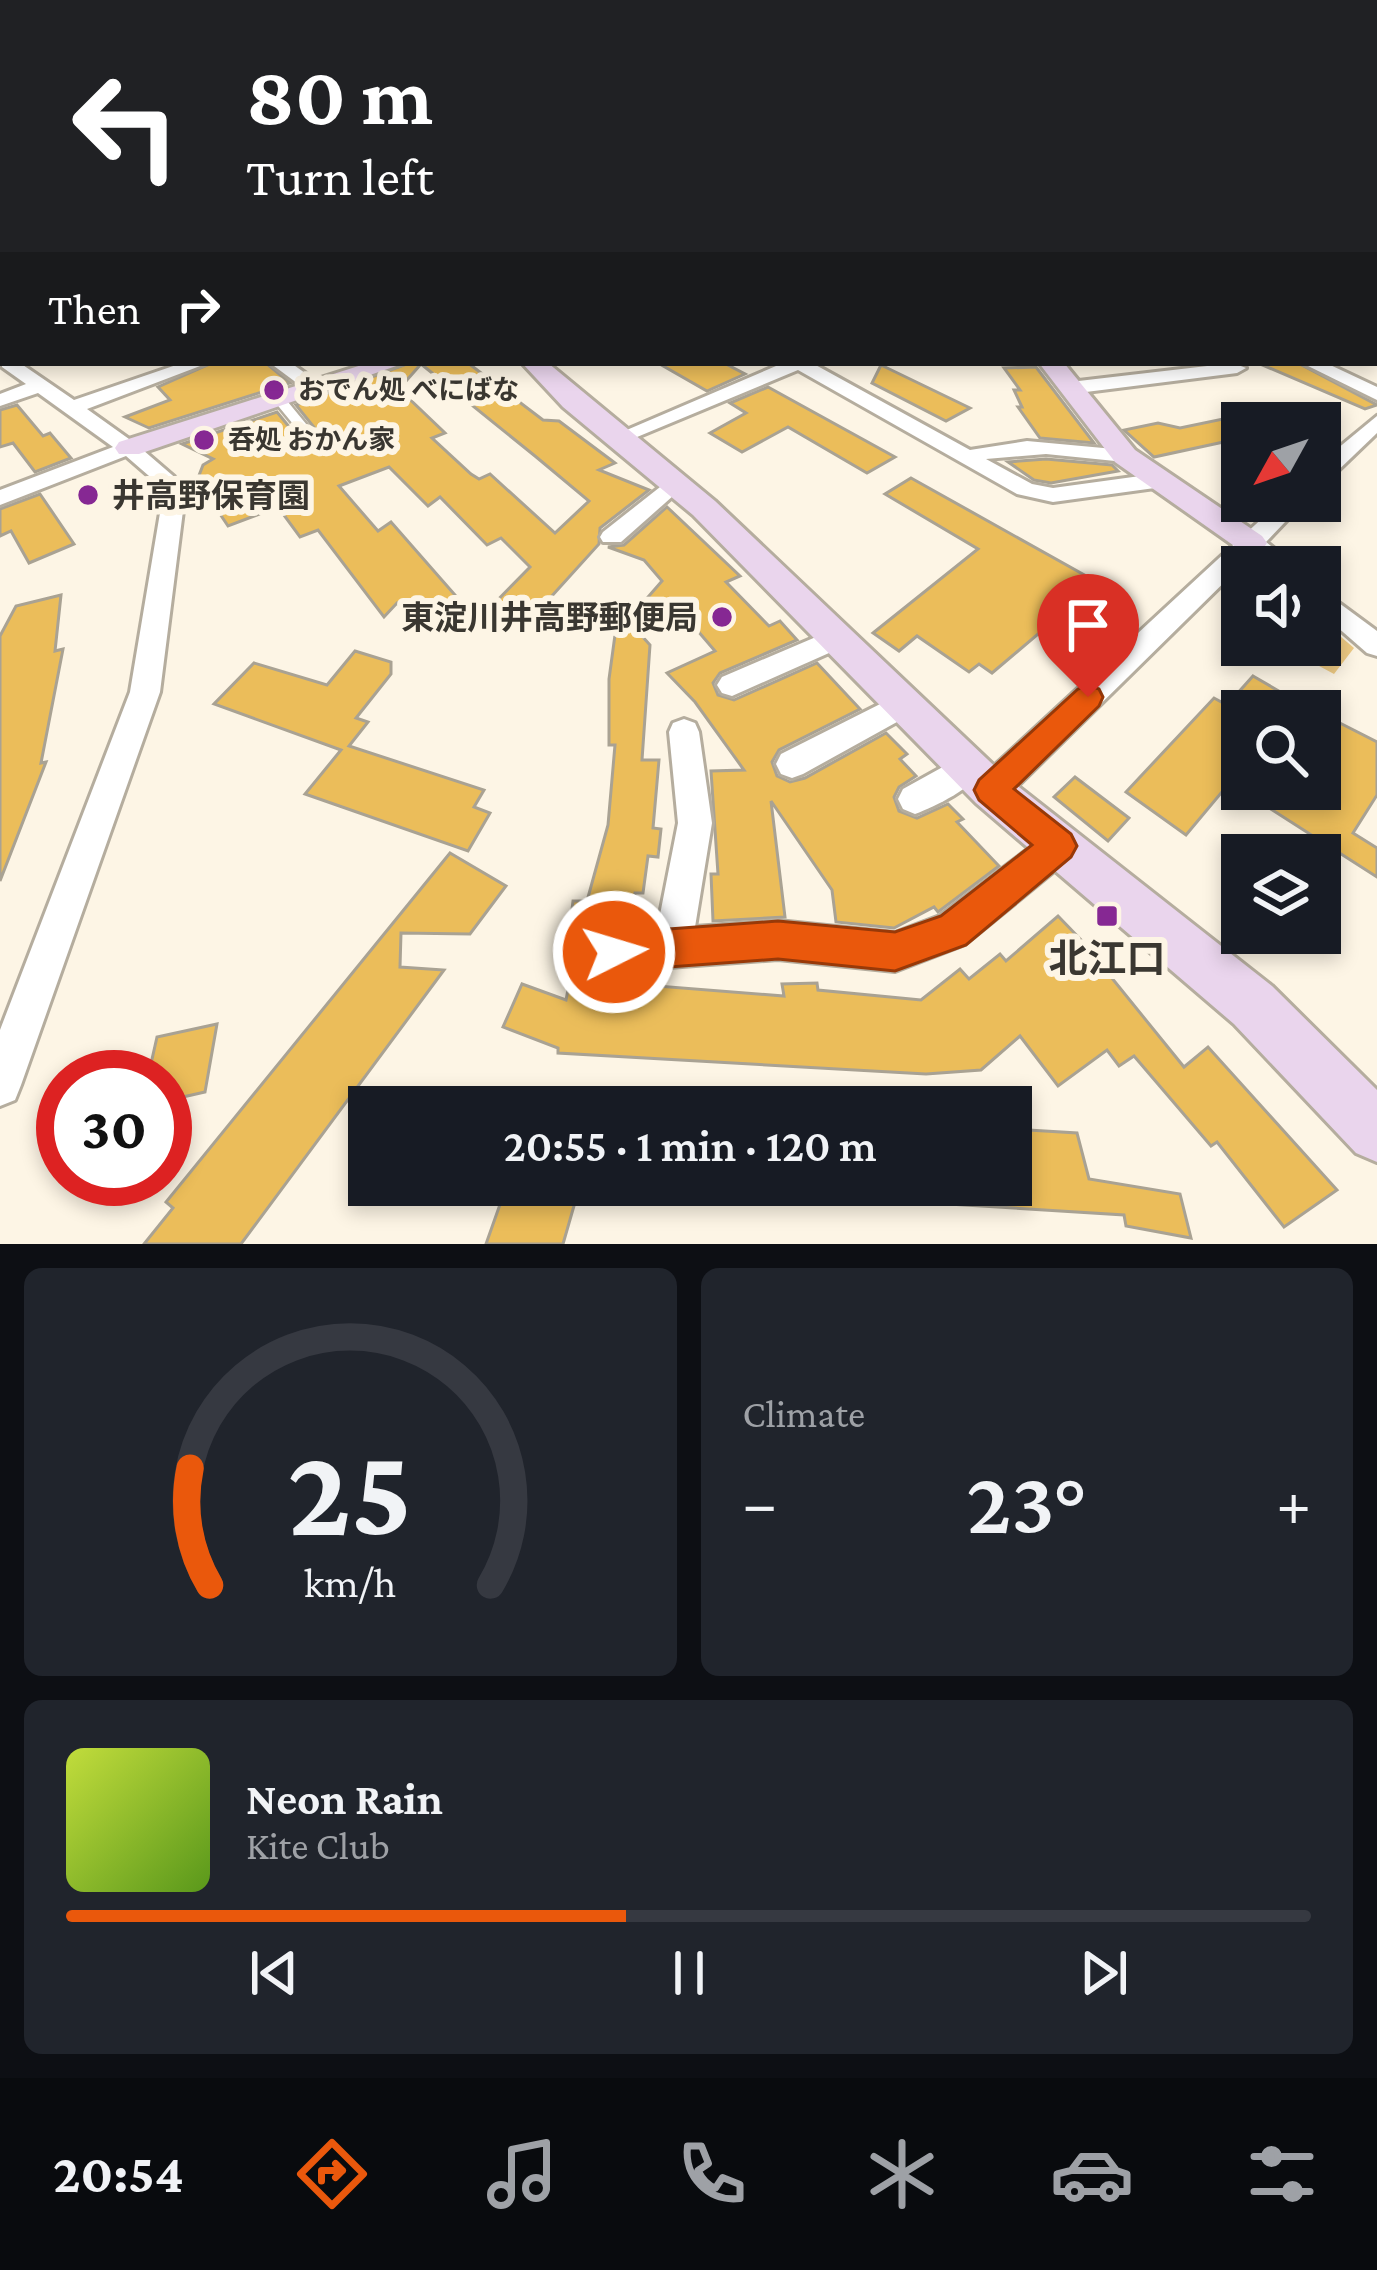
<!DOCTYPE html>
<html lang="en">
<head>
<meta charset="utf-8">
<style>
  :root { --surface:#171b24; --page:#20242c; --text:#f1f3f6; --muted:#9ea1a6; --line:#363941; --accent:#ea580c }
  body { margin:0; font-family:"Crimson Pro","Noto Sans JP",serif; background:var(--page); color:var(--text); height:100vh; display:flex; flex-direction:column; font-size:45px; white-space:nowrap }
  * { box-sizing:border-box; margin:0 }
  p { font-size:39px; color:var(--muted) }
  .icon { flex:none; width:66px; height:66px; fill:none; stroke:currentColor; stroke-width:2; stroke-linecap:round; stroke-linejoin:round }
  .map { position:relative; height:1244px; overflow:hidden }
  .details { display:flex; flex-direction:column; gap:24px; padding:24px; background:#0d0f14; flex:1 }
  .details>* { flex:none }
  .banner { position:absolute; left:0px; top:0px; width:1377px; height:366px; box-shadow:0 6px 18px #0003; background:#202124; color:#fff; overflow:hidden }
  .needle { width:78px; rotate:230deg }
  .tools { position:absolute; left:1221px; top:402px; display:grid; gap:24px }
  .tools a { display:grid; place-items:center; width:120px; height:120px; border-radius:0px; background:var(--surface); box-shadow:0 6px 18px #0003; font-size:60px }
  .speed { position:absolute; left:36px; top:1050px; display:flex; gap:24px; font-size:60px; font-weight:700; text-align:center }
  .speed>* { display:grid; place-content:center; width:156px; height:156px; border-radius:50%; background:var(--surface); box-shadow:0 6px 18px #0003; line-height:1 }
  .speed .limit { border:18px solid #d22; background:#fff; color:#111 }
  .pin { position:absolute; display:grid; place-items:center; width:102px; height:102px; color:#fff; margin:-123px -51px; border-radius:50% 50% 50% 0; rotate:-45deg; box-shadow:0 0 12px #0007 }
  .pin .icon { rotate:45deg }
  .me { position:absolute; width:132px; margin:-66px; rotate:85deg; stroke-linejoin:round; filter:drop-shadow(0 0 9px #0008) }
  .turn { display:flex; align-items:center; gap:42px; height:252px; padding:0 48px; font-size:54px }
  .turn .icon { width:156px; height:156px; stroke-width:2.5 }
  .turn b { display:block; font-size:84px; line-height:102px }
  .then { display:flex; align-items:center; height:114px; padding:0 48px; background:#0003; gap:24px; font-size:45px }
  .big { font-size:90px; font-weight:600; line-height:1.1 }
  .details .card { flex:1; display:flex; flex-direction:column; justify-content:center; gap:18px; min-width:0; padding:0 42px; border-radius:18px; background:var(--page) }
  .details .dial { align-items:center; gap:0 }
  .dial svg { height:312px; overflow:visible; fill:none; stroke:var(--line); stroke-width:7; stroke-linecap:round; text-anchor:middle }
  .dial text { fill:var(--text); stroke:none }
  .song { display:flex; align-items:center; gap:36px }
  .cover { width:144px; height:144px; border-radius:18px; background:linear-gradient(135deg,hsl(70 70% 55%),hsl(90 70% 35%)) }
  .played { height:12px; border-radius:6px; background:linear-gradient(90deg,var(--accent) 45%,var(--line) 45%) }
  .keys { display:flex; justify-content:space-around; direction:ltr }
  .heat { display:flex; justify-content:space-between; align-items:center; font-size:66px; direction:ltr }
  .details .tiles { flex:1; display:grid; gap:24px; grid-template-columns:1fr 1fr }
  .card:last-child { grid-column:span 2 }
  .trip { position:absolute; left:348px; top:1086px; width:684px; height:120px; border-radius:0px; background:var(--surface); box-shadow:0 6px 18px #0003; font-weight:600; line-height:120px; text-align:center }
  .tab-bar { display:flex; height:192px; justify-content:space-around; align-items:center; background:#090b0e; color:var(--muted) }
  .tab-bar .icon { width:84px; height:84px }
  .tab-bar .selected { color:var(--accent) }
  .tab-bar b { font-size:54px; color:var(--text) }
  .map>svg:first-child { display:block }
  .green { fill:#efcb84 }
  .building { fill:#ebbd5a; stroke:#a9a293; stroke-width:3; fill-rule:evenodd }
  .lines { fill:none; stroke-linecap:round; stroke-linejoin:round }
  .lane-casing { stroke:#b5ad9e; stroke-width:15 }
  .street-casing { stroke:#b5ad9e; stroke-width:6 }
  .secondary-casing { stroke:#b5ad9e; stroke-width:6 }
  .lane { stroke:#fff; stroke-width:10 }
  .street { fill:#fff; fill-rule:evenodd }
  .secondary { fill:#ead5ed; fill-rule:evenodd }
  .route { fill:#ea580c; stroke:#983908; stroke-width:3 }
  .poi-dot { fill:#862893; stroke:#fdf5e5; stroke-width:4.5 }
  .labels { text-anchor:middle; stroke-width:12; stroke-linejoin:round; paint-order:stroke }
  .far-poi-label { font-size:27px; font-weight:bold; fill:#3a3731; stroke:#fdf5e5; text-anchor:start }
  .poi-label { font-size:33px; font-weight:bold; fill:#3a3731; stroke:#fdf5e5; text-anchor:start }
  .near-poi-label { font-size:39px; font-weight:bold; fill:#3a3731; stroke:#fdf5e5 }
</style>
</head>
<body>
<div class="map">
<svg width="1377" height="1244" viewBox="0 0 1377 1244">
  <rect width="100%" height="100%" fill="#fdf5e5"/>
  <polygon class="green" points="1320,619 1354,648 1334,674 1280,645 1320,645"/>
  <g class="building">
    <polygon points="212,363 266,363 290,383 149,428 125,417 170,400 158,387"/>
    <path d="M409,363H468L543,420L559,421L615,463L599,470L649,490L600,528L599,544L521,630L477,621L530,567L501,538L487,545L440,497L428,506L389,467L339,486L378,531L391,522L462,603L416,626L397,603L384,617L318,530L300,537L278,507L228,526L212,502L188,504L203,465L213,459L182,444L277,412L308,450L319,453L325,441L296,405ZM421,364L535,456L589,501L555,533L490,474L479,479L471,474L432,438L445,433L399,389Z"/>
    <polygon points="658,363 724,363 745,374 707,391"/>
    <polygon points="1258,363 1298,363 1377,405 1365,409"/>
    <polygon points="881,365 970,408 946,421 872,383"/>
    <polygon points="1036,367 1094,443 1040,438 1018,407 1022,407 1014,390 1020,390 1004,368"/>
    <polygon points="768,387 895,457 867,473 788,427 742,452 710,433 746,413 730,403"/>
    <polygon points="17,405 43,436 50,433 71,458 35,472 13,443 0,447 0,410"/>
    <polygon points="1242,415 1242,438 1154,457 1124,430 1158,423 1180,428"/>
    <polygon points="1046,459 1112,465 1118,471 1051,483 1034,480 1008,462"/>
    <polygon points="911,478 1088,577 1060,601 1070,607 992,673 979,664 969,672 917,636 899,651 873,633 978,549 885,494"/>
    <polygon points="40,494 74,544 29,563 11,531 0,536 0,509"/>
    <polygon points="667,507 740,576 726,582 769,626 780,621 797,640 720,673 713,683 718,695 734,700 817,663 860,709 779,750 772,762 777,776 790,782 805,778 886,733 907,754 900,759 916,776 899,787 894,797 899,811 917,818 948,804 963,819 957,822 999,866 938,912 934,907 894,928 836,922 832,890 771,801 785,917 713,921 711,874 718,874 711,771 744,770 695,702 667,673 715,651 673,602 628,620 662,581 644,560 608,547 624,545"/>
    <polygon points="61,595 55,651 63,649 41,763 46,762 0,881 0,636 16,606"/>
    <polygon points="633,626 650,645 642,760 659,760 653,828 661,829 658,857 648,856 643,893 635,893 633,927 569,934 573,901 587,901 608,825 615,745 609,745 609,679 615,635"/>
    <polygon points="355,651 391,662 391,674 356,718 368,722 349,746 484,790 474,807 490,813 468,851 305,794 341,750 214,704 254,663 327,685"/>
    <polygon points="1253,676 1313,711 1242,711 1242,768 1186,835 1126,792 1214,698 1227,705"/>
    <polygon points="1332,719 1377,742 1377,795 1353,833 1377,848 1377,877 1266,806 1279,789 1299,799 1307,789 1320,789 1320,734"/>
    <polygon points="1075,777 1129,818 1108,841 1054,797"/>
    <polygon points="450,853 506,886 470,934 401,933 400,967 444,970 241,1244 144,1244 173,1208 166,1202"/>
    <polygon points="1058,916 1115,975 1111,977 1184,1067 1208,1047 1337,1190 1284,1227 1217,1142 1211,1146 1134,1056 1119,1066 1107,1050 1058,1086 1020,1036 981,1070 926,1074 558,1053 558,1048 503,1027 522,984 566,1000 570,979 784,996 782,984 817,983 818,990 921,1000 960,969 969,979 1000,954 1006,961"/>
    <polygon points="217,1024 205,1092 165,1101 165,1077 148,1077 157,1037"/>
    <polygon points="1011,1129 1077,1133 1089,1179 1180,1194 1191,1238 1126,1226 1124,1215 933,1203 933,1185 1011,1185"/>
    <polygon points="531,1185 580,1185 563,1244 486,1244 503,1196 524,1204"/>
  </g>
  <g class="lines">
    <g class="lane-casing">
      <polyline id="lane" points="279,399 316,444"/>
    </g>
    <g class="street-casing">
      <g id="street">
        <rect x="1374" y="146" width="3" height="6"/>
        <rect x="0" y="209" width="3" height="8"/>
        <polygon points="0,238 3,239 3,249 0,248"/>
        <polygon points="1377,286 1377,296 1374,297 1374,287"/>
        <polygon points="1377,320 1377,330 1374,331 1374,321"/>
        <polygon points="2,359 3,363 20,363 74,400 182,363 208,363 87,409 136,444 186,487 160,692 21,1085 15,1100 0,1106 0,1030 130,692 164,489 126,456 0,505 0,490 113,447 38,393 0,406 0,394 26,384 2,367"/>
        <polygon points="270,363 291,363 326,388 309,392"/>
        <polygon points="783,363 812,363 970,450 1027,441 1125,450 1136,456 1125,462 1046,454 986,459 1032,484 1053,488 1162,473 1173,480 1162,487 1053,502 1017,494 798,370 625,442 618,444 608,438"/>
        <polygon points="1233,363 1246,368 1237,373 1070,394 1060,388 1070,382"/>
        <polygon points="1302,363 1326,363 1377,387 1377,400"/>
        <polygon points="1377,416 1377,433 1328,480 1320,482 1320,463"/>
        <polygon points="674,476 685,483 682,488 621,542 603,542 600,537 603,532"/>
        <polygon points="1281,501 1305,501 1266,542 1297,567 1267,567 1252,555 1003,800 991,804 979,800 975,790 979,780"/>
        <polygon points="1320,589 1377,631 1377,656 1367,653 1320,612"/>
        <polygon points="837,628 847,631 851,638 847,645 732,696 722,693 717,685 722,677"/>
        <polygon points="904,692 915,696 919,704 915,712 803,774 792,778 781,774 776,764 781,754"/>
        <polygon points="684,719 695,723 699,732 712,823 695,927 778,921 895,933 940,916 1047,835 1059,830 1071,835 1076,846 1071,857 965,944 895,971 778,959 614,971 600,966 595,952 600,938 614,933 657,930 678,823 669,732 673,723"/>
        <path d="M968,753L979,757L984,767C974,788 936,806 915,814L903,809L898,799L903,789Z"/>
      </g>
    </g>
    <g class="secondary-casing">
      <g id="secondary">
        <rect x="0" y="193" width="3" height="10"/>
        <rect x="1374" y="217" width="3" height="10"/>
        <polygon points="368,363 405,363 139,454 119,454 115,448 119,442"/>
        <polygon points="522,363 548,363 715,501 1006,777 1272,986 1377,1090 1377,1162 1356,1153 1234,1024 976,803 693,515 563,407"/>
        <polygon points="1039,363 1064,363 1135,450 1262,536 1267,543 1262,550 1240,550 1115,462"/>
      </g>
    </g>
    <use href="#lane" class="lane"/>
    <use href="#street" class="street"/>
    <use href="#secondary" class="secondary"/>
  </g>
  <linearGradient id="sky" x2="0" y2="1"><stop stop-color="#989fdc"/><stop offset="0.43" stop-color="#fefaf3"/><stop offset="1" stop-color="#fefaf3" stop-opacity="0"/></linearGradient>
  <rect width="1377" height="306" fill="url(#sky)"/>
  <polygon class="route" points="1088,685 1099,689 1103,697 1099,706 1014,789 1071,834 1077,846 1071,857 966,945 895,971 778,959 614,971 600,966 594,952 600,938 614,933 778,921 895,932 941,916 1032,845 979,800 974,790 979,780 1078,689"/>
  <g class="poi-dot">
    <circle cx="274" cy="390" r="12"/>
    <circle cx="204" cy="440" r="12"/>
    <circle cx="88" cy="495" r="12"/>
    <circle cx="722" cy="617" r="12"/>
    <rect x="1095" y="904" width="24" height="24" rx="6"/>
  </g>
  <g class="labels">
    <g class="far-poi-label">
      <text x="298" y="399">おでん処 べにばな</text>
      <text x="228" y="449">呑処 おかん家</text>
    </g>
    <g class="poi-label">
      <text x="112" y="507">井高野保育園</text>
      <text x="698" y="629" text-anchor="end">東淀川井高野郵便局</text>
    </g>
    <g class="near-poi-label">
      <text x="1107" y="972">北江口</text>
    </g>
  </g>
</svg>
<div class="tools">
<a><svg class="needle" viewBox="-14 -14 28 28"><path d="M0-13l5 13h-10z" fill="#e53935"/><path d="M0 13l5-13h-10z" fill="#9ea1a6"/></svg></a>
<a><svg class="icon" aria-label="sound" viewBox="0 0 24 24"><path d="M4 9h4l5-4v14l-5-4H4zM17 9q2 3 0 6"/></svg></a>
<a><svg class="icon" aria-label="search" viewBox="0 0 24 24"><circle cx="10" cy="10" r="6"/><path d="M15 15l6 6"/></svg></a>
<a><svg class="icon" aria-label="layers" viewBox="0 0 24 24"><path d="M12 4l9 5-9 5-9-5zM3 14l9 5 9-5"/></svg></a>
</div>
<div class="speed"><div class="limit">30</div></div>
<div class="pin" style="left:1088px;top:697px;background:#d93025"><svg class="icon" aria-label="arrive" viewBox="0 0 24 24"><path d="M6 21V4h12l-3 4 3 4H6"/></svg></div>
<svg class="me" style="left:614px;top:952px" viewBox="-20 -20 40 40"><circle r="17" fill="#ea580c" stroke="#fff" stroke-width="3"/><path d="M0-11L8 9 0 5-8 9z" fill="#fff"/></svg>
<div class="trip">20:55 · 1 min · 120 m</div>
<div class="banner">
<div class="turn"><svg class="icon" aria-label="left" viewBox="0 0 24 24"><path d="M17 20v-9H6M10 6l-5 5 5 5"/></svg><div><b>80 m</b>Turn left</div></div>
<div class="then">Then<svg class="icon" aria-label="right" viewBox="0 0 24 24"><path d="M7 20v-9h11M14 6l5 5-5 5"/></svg></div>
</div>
</div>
<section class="details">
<div class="tiles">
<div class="card dial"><svg viewBox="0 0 100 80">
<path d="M14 69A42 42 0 1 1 86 69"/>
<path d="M14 69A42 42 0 0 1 9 39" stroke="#ea580c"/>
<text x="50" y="56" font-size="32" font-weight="700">25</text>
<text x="50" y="72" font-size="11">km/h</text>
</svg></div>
<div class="card"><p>Climate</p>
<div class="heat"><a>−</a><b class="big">23°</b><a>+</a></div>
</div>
<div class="card">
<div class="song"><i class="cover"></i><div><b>Neon Rain</b><p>Kite Club</p></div></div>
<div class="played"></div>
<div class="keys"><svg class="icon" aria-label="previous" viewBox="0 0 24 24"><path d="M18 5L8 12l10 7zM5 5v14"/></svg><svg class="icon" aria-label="pause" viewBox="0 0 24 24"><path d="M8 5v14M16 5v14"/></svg><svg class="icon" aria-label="next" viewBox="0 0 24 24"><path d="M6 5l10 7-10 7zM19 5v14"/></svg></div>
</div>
</div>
</section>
<nav class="tab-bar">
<b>20:54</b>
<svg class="icon selected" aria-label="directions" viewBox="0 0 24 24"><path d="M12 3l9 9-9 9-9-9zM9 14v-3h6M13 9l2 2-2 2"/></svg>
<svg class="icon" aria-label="music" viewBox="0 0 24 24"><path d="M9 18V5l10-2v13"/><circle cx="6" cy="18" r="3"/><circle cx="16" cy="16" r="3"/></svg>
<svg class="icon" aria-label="phone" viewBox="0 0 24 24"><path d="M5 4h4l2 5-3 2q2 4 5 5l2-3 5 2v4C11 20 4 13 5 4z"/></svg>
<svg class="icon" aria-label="climate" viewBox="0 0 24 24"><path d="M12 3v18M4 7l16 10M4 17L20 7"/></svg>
<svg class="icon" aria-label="car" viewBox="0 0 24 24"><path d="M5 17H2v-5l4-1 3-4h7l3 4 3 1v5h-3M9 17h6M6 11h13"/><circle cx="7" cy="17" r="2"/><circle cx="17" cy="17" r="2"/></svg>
<svg class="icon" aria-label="filters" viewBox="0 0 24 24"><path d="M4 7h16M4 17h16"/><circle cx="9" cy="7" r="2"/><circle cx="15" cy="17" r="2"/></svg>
</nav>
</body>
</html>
